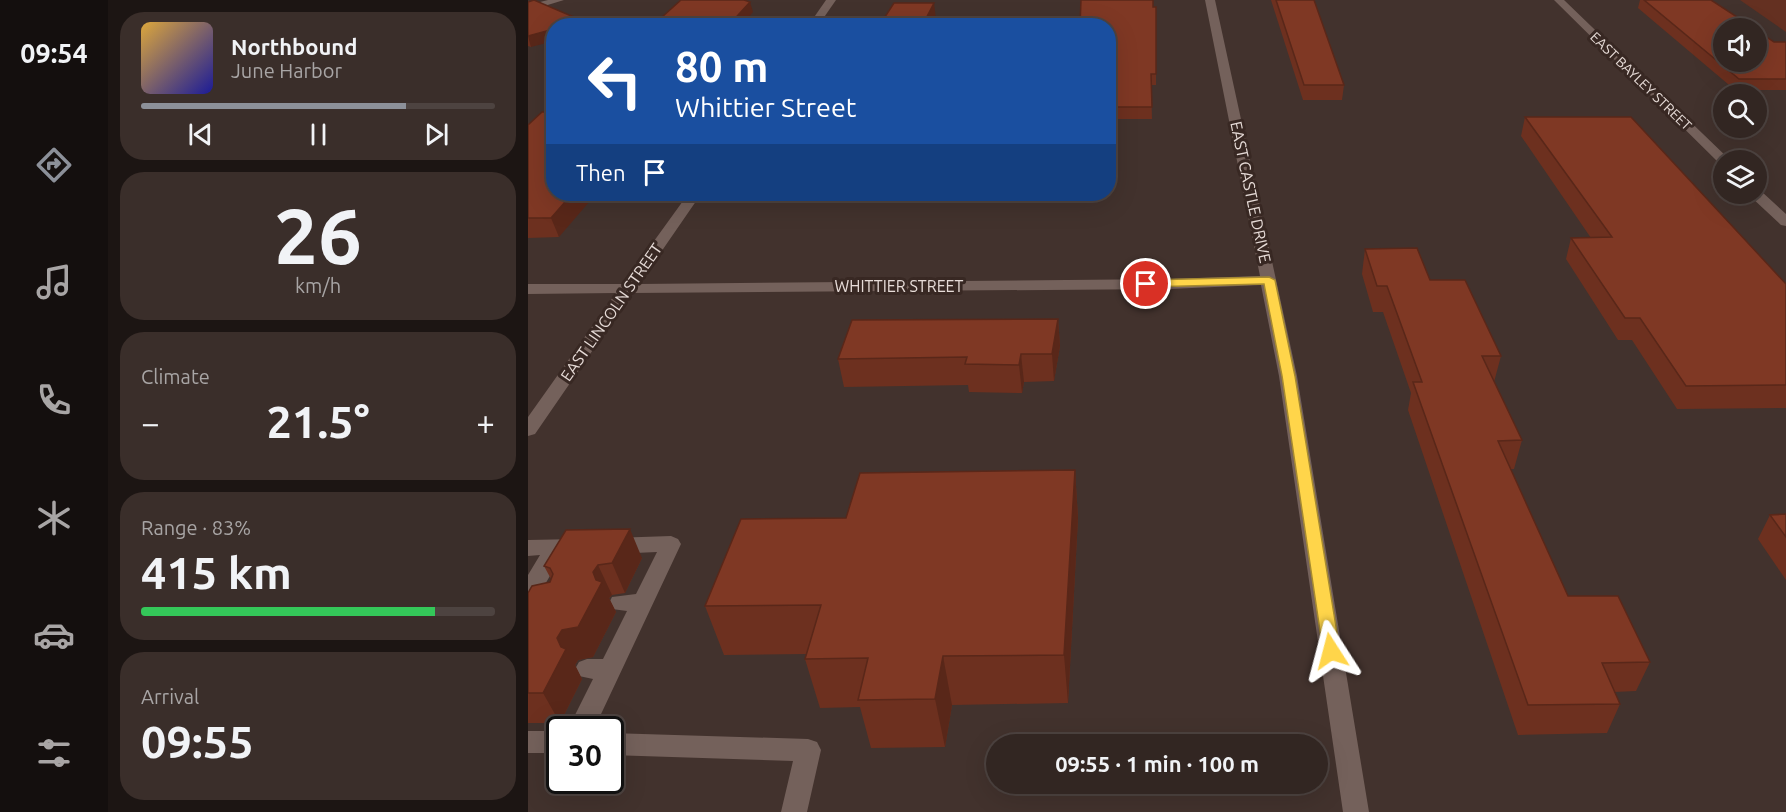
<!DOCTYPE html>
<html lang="en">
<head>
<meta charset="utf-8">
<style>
  :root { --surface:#322622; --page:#3a2e2a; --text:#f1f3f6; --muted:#a8a5a5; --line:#4d4340; --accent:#8c9099 }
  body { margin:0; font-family:Ubuntu,sans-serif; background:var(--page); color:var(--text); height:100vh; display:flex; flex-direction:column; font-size:22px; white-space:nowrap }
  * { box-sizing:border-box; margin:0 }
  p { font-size:20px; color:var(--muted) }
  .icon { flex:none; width:33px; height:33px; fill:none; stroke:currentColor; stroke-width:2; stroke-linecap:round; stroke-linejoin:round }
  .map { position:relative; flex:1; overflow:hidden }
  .side { display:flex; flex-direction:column; gap:12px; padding:12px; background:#1c1513; width:420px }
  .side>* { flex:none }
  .top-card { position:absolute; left:18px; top:18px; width:570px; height:183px; border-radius:24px; box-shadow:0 6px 24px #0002,0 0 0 2px var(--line); background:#1a4fa0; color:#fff; overflow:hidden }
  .controls { position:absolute; left:1185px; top:18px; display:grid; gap:12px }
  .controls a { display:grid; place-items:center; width:54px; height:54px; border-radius:50%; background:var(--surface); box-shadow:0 6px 24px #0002,0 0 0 2px var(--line); font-size:30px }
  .speed { position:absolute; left:18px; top:716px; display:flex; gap:12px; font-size:30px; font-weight:700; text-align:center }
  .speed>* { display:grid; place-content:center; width:78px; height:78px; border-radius:50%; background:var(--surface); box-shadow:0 6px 24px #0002,0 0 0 2px var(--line); line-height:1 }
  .speed .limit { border:3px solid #111; border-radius:9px; background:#fff; color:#111 }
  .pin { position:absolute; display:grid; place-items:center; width:51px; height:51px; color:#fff; margin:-26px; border:3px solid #fff; border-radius:50%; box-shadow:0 2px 6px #0007 }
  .me { position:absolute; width:66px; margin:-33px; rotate:351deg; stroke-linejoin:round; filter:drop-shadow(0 0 4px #0008) }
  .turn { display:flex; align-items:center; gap:21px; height:126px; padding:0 30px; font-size:27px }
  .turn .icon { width:78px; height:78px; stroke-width:2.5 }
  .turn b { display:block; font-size:42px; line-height:51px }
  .then { display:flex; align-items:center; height:57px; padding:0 30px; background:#0003; gap:12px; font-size:22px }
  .big { font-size:45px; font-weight:600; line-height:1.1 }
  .side .card { flex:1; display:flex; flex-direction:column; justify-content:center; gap:9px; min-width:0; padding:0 21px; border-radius:24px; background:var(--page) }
  .side .dial { align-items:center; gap:0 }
  .dial b { font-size:78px; line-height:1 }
  .song { display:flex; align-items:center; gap:18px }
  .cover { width:72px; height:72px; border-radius:9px; background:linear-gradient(135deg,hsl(40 70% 55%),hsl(240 70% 35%)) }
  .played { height:6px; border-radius:3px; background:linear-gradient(90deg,var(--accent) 75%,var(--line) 75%) }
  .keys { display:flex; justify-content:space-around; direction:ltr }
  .heat { display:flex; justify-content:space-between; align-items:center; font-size:33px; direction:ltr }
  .charge { height:9px; border-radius:4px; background:linear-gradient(90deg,#34c759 83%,var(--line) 0) }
  .trip { position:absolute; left:458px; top:734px; width:342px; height:60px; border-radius:30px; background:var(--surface); box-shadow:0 6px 24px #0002,0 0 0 2px var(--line); font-weight:600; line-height:60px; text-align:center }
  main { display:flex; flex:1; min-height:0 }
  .tabs { display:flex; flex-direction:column; width:108px; justify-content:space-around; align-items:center; background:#140f0e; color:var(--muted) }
  .tabs .icon { width:42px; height:42px }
  .tabs .current { color:var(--accent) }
  .tabs b { font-size:27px; color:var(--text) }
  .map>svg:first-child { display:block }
  .green { fill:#643021 }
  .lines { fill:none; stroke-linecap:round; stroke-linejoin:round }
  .minor { fill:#74615b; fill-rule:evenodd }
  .wall { fill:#6d301f }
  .shaded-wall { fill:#592719 }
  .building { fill:#7f3824; stroke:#592719; stroke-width:1.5 }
  .route { fill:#ffd54a; stroke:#a68a30; stroke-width:1.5 }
  .labels { text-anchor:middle; stroke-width:6; stroke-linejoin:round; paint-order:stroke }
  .far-street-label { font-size:14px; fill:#e7dcd8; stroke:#382823 }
  .street-label { font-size:16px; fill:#e7dcd8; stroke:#382823 }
</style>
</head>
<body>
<main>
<nav class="tabs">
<b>09:54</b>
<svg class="icon current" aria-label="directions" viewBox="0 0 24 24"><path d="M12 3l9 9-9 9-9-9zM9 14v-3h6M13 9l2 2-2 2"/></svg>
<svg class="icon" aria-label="music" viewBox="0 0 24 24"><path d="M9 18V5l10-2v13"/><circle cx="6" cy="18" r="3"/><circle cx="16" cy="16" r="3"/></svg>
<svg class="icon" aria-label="phone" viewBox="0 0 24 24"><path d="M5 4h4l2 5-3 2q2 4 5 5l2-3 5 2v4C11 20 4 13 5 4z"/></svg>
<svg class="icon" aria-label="climate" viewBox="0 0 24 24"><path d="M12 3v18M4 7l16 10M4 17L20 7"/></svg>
<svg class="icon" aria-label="car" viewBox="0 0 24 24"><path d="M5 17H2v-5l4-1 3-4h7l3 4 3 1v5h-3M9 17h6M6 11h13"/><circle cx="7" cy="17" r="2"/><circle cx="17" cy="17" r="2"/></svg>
<svg class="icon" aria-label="filters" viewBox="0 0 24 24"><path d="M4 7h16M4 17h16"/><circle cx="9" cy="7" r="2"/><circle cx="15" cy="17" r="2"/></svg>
</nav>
<section class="side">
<div class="card">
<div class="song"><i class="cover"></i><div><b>Northbound</b><p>June Harbor</p></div></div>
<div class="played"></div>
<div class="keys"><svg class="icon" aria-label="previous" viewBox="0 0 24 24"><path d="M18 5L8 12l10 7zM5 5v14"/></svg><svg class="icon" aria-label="pause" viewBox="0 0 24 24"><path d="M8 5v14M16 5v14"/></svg><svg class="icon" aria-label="next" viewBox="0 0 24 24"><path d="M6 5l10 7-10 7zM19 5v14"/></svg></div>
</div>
<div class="card dial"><b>26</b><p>km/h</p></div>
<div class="card"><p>Climate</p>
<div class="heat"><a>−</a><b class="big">21.5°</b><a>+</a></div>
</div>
<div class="card"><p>Range · 83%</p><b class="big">415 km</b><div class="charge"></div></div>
<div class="card"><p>Arrival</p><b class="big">09:55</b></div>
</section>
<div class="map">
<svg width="1258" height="812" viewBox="0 0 1258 812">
  <rect width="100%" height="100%" fill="#42322d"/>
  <polygon class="green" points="1212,0 1258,0 1258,32"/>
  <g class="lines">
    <g class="minor">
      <polygon points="20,0 36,0 0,11 0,5"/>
      <polygon points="298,0 308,0 290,26 280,26"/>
      <polygon points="677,0 687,0 769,376 841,812 815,812 751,376 733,285 641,289 104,293 7,434 0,436 0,417 88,293 0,294 0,284 95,284 160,194 173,194 111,284 641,279 732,276"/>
      <polygon points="1026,0 1036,0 1202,160 1196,160 1196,165 1192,164"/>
      <polygon points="1228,190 1233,191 1258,214 1258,226 1253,225 1223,197 1222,194 1228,194"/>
      <polygon points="143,536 150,539 153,544 66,729 40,729 65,679 51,676 47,669 51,662 59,659 75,659 99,611 84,609 81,603 84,597 108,594 129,552 84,554 77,551 73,546 77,541 84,538"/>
      <polygon points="50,539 57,542 61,547 57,552 34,555 8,600 0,602 0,575 12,555 0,556 0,540"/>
      <rect x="0" y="731" width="32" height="22"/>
      <polygon points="82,733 280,739 289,742 293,750 279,812 253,812 265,761 82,755"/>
    </g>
  </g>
  <g class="wall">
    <polygon points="743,0 786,0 816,85 814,100 775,100"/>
    <polygon points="1112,0 1183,0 1246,42 1258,42 1258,90 1207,90 1110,8"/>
    <polygon points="0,2 3,47 0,46"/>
    <polygon points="625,7 628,7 628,85 623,85 624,119 585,119 586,91 580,91 580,26"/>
    <polygon points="997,117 1258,284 1258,408 1149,409 1104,340 1090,340 1038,259 1043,238 1063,238 993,136"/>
    <polygon points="0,125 31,237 0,238"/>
    <polygon points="837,249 902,280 973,356 966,382 994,440 986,469 982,469 1040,596 1122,662 1108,691 1086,692 1092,704 1079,733 990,735 880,410 883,393 855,312 845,312 834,274"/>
    <polygon points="530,319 532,346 526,381 496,382 494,393 441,392 440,385 316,387 310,359"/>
    <polygon points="547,470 550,518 540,703 424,705 417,747 343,748 332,707 292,708 277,659 278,654 196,655 177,606 318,518"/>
    <polygon points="1242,515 1258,537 1258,580 1230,539"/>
    <polygon points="114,558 97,593 84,595 81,598 88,612 65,657 50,660 47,665 54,679 32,723 0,723 0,593 22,582 23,579 16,566"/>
  </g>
  <g class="shaded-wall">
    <polygon points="222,2 225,12 213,26 200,26"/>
    <polygon points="406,3 408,19 404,26 394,26"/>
    <polygon points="55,21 57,26 40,26"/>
    <polygon points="26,29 26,41 3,47 0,36"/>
    <polygon points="44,194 68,194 31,237 23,218"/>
    <polygon points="530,319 532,346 526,381 524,354"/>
    <polygon points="493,354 496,382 494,393 491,365"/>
    <polygon points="547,470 550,518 540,703 536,655"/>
    <polygon points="102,529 114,558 97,593 84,563"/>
    <polygon points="70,565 84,595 81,598 88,612 65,657 50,660 47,665 54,679 32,723 15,693 29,638 65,572"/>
    <polygon points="415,656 424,705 417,747 407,699"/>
  </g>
  <g class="building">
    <polygon points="6,0 55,21 40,26 26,26 26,29 0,36 0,2"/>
    <polygon points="153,0 216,0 222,2 200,26 124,26"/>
    <polygon points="553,0 625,0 625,7 628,7 628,74 623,74 624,107 585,107 586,79 580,79 580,26 552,26"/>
    <polygon points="748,0 786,0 816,85 776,85"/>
    <polygon points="1116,0 1183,0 1226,28 1196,28 1196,62 1228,62 1228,30 1246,42 1258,42 1258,79 1211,79"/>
    <polygon points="366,3 406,3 394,26 351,26"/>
    <polygon points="14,112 26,112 26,194 44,194 23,218 0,218 0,125"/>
    <polygon points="997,117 1103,117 1258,284 1258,385 1158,386 1112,318 1097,318 1043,238 1084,237"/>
    <polygon points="889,248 902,280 937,280 973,356 954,356 994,440 970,441 1040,596 1090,596 1122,662 1074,663 1092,704 1000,705 885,382 894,382 859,286 849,286 837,249"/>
    <polygon points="530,319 524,354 493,354 491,365 437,364 439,357 310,359 324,320"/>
    <polygon points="547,470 536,655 415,656 407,699 330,700 340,658 277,659 293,605 177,606 213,519 318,518 332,473"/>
    <polygon points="1258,514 1258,537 1242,515"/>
    <polygon points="102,529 84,563 70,565 65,572 68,580 74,582 50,627 34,630 29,638 33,647 38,649 15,693 0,693 0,593 4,586 22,582 25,574 22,568 16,566 38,530"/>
  </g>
  <polygon class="route" points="741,277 747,280 767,376 812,651 810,656 803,659 797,656 795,651 754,376 736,284 618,287 612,284 618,280"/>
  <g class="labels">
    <g class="far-street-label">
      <text transform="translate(1113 81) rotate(44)" y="5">EAST BAYLEY STREET</text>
    </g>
    <g class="street-label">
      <text transform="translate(723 192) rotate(78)" y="6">EAST CASTLE DRIVE</text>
      <text x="371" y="292">WHITTIER STREET</text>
      <text transform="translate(83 312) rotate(-55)" y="6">EAST LINCOLN STREET</text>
    </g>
  </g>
</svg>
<div class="controls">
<a><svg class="icon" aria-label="sound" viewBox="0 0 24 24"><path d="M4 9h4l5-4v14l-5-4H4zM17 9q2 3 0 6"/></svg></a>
<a><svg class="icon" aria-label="search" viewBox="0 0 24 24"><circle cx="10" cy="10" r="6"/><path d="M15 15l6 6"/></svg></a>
<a><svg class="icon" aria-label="layers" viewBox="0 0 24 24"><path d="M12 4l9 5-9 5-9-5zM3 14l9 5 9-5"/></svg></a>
</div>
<div class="speed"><div class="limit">30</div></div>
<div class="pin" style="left:618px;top:284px;background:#d93025"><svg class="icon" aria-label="arrive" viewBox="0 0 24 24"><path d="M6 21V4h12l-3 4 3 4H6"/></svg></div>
<svg class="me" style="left:803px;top:651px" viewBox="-20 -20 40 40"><path d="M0-17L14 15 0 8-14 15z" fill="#ffd54a" stroke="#fff" stroke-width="4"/></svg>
<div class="trip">09:55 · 1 min · 100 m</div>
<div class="top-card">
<div class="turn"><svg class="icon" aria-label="left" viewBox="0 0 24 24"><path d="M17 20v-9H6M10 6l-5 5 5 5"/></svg><div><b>80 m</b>Whittier Street</div></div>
<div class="then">Then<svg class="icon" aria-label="arrive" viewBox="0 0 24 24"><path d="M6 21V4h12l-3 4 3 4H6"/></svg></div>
</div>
</div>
</main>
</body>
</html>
